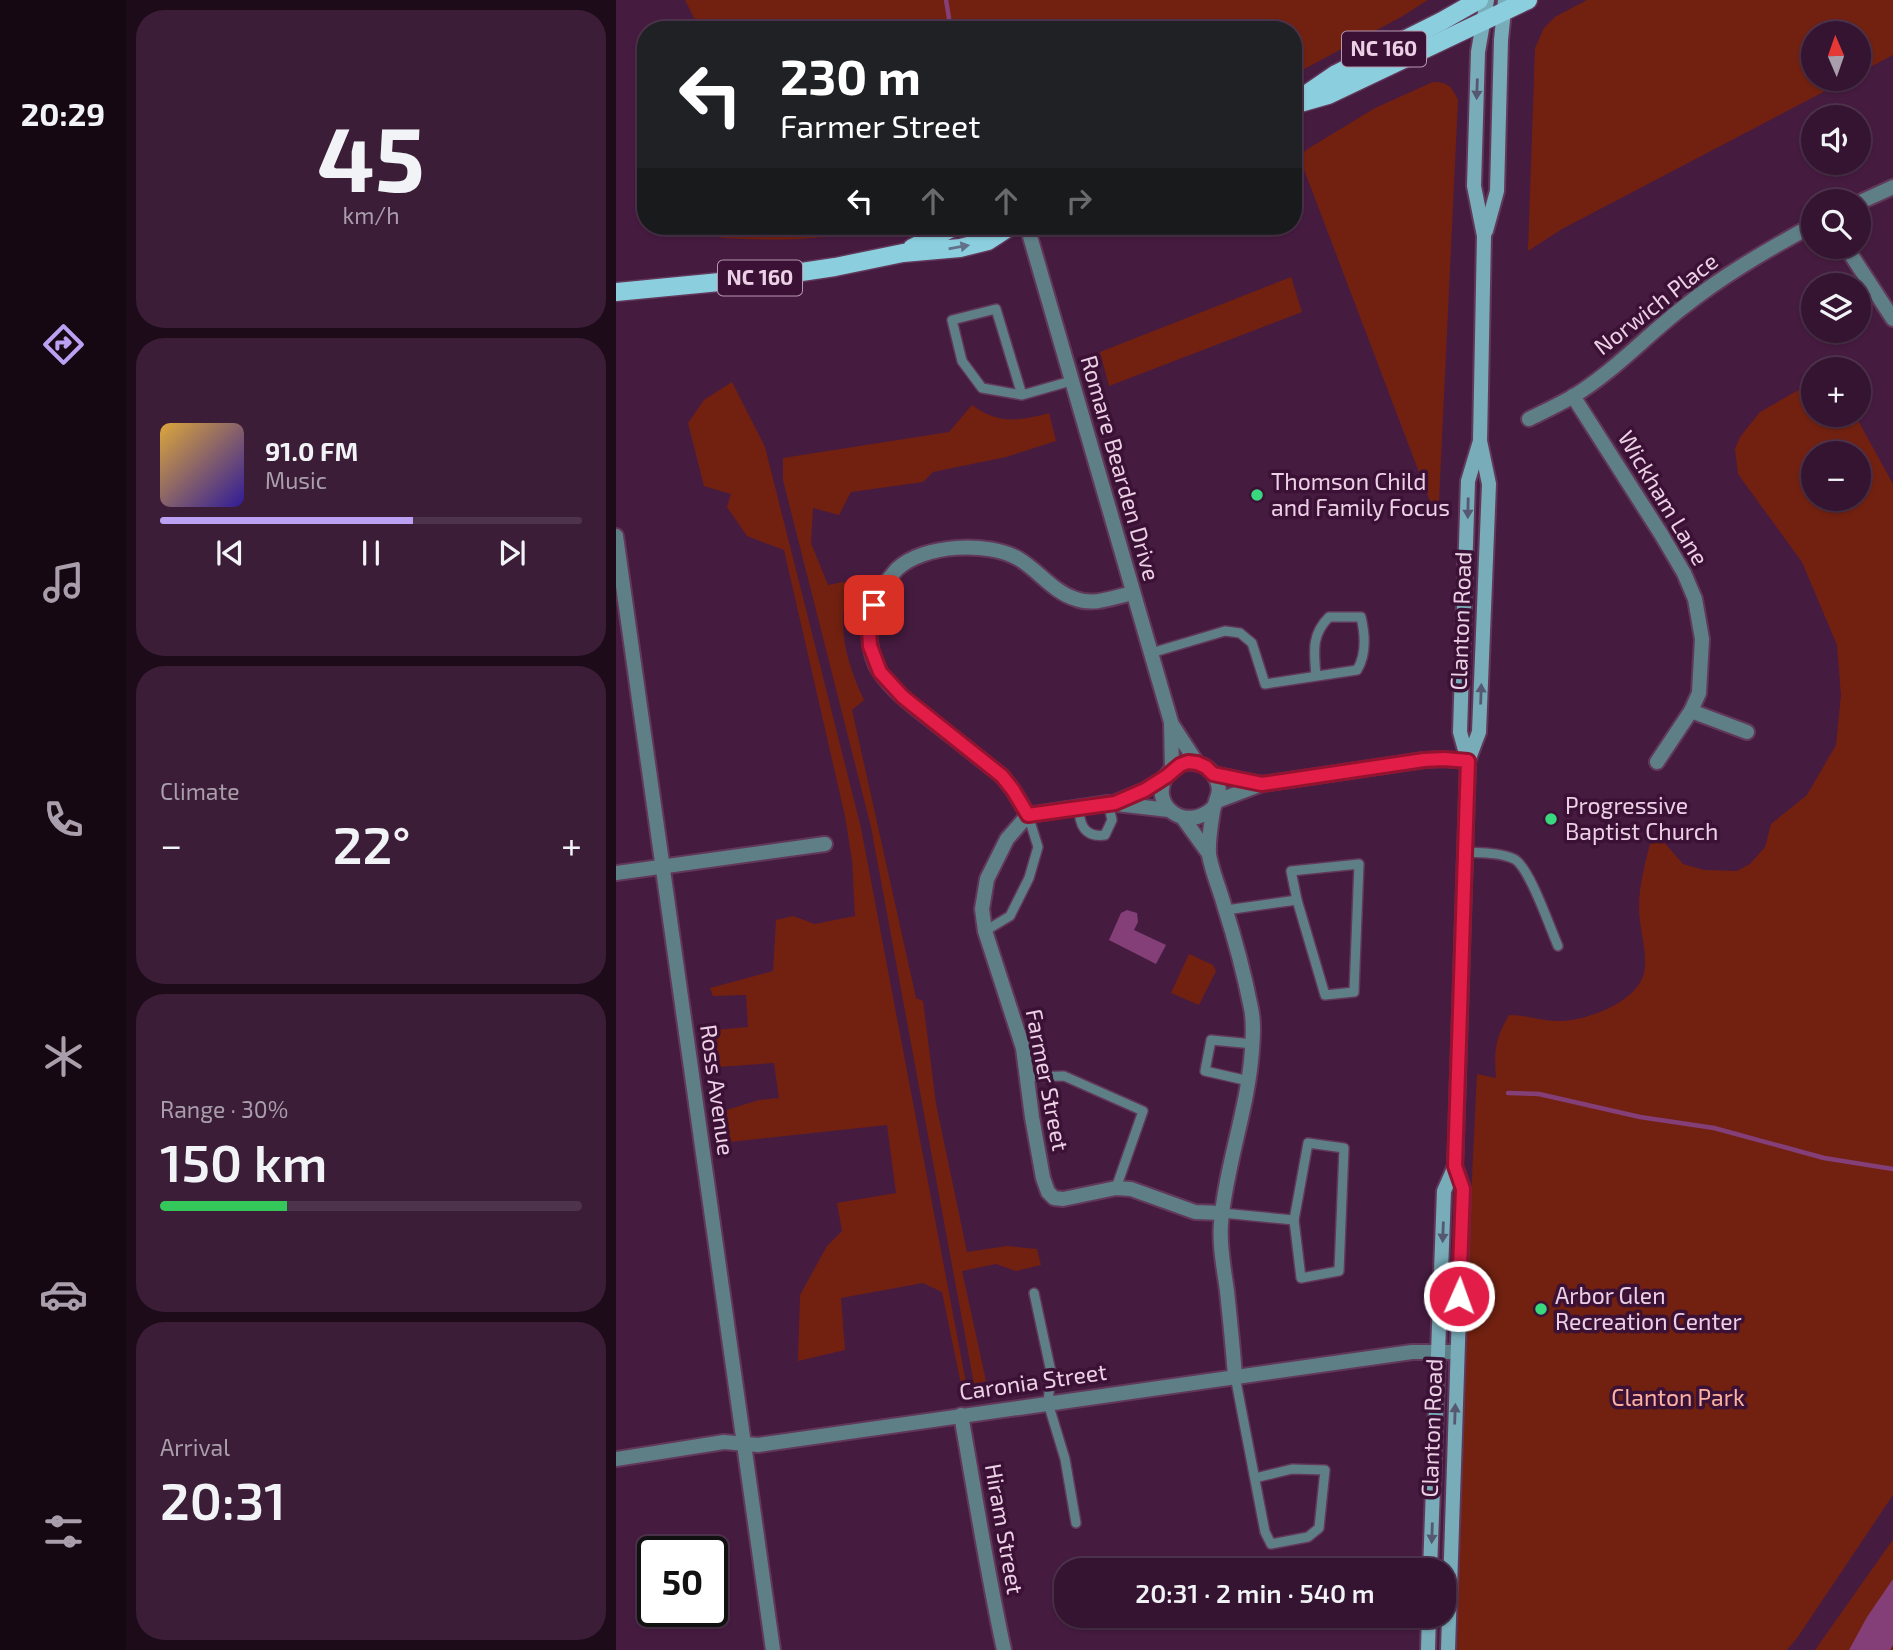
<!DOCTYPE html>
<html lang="en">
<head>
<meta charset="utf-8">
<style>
  :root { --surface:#341430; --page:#3c1d38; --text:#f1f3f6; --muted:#a99eab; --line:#4e334c; --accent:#bca0f2 }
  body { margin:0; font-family:"Exo 2",sans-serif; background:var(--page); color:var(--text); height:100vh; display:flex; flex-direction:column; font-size:26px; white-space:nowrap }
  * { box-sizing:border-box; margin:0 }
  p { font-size:23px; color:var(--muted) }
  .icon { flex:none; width:38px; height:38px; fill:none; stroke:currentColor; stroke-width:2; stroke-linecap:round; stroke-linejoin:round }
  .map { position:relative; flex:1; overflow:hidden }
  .side { display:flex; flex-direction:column; gap:10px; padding:10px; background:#1d0b1a; width:490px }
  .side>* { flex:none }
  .hud { position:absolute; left:21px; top:21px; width:665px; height:214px; border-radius:28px; box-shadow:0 2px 5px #0004,0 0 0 2px var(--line); background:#202124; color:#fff; overflow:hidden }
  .needle { width:46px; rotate:358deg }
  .controls { position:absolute; left:1185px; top:21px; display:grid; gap:14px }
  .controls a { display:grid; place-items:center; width:70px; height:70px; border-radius:50%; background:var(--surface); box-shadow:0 2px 5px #0004,0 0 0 2px var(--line); font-size:35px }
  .speed { position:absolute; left:21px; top:1536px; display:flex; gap:14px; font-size:35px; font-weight:700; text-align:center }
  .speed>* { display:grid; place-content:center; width:91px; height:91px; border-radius:50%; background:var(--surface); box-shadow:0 2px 5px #0004,0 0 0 2px var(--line); line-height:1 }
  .speed .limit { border:4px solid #111; border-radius:10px; background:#fff; color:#111 }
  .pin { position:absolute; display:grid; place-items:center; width:60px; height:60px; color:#fff; margin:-30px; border-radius:14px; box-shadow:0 4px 10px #0006 }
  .me { position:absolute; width:77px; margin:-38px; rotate:2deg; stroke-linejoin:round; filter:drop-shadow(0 0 5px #0008) }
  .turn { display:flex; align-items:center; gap:24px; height:147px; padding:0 28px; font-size:32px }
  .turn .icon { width:91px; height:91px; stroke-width:2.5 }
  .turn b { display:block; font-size:49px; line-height:60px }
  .lanes { display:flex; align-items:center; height:66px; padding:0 28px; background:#0003; justify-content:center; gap:35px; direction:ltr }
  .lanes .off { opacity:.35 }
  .big { font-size:52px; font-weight:600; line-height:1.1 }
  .side .widget { flex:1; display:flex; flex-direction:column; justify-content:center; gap:10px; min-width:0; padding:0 24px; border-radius:28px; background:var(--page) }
  .side .dial { align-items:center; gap:0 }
  .dial b { font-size:91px; line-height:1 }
  .song { display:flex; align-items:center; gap:21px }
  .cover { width:84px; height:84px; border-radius:10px; background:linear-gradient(135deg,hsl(40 70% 55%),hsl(250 70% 35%)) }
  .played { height:7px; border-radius:4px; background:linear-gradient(90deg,var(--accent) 60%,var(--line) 60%) }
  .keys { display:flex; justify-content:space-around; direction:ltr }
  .heat { display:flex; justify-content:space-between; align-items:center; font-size:38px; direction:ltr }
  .charge { height:10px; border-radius:5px; background:linear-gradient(90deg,#34c759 30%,var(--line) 0) }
  .trip { position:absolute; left:438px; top:1558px; width:402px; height:70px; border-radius:28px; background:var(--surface); box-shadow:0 2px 5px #0004,0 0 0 2px var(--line); font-weight:600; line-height:70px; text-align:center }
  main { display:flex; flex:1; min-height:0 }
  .tabs { display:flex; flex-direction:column; width:126px; justify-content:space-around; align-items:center; background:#150813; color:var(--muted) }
  .tabs .icon { width:49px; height:49px }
  .tabs .on { color:var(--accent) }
  .tabs b { font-size:32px; color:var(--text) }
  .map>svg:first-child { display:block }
  .green { fill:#722110; fill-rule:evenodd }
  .water { fill:#843f79 }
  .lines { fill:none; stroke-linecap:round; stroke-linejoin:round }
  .stream { stroke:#843f79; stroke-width:4.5 }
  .service-casing { stroke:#61385a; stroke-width:12 }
  .minor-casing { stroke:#61385a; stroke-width:18 }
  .secondary-casing { stroke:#61385a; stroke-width:18 }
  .primary-casing { stroke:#61385a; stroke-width:21 }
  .service { stroke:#5f7f86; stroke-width:9 }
  .minor { stroke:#5f7f86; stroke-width:14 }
  .secondary { stroke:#78acb8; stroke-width:14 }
  .primary { stroke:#8bcfdf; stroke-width:18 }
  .oneway { fill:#565770 }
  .oneway2 { fill:#63708a }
  .route-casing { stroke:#92132f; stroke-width:18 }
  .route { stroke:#e11d48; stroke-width:12 }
  .poi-dot { fill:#39d87f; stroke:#3b1135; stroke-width:2.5 }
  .labels { text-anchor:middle; stroke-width:7; stroke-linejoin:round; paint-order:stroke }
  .shield { fill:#3b1135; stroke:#b797b0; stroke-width:2 }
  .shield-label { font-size:21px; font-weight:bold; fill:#ecd0e5 }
  .street-label { font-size:23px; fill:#ecd0e5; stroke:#3b1135 }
  .poi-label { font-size:23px; fill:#ecd0e5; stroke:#3b1135; text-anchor:start }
  .park-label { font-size:23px; fill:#fdb2a1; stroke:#3b1135 }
</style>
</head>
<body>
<main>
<nav class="tabs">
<b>20:29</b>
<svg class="icon on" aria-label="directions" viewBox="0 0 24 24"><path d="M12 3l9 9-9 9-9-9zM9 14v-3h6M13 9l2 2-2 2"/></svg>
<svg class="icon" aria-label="music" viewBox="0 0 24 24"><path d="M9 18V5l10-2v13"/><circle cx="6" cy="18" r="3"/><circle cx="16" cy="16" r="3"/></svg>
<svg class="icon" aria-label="phone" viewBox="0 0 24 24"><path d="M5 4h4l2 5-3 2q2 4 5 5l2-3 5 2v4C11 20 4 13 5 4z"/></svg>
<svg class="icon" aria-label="climate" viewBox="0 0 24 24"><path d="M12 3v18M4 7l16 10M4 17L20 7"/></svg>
<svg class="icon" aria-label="car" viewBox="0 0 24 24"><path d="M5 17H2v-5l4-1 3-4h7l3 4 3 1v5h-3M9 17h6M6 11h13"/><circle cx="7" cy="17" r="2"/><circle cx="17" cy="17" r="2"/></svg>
<svg class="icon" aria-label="filters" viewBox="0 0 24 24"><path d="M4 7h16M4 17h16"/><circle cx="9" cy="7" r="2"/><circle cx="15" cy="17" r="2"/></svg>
</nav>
<section class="side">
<div class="widget dial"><b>45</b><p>km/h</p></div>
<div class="widget">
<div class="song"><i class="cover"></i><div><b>91.0 FM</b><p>Music</p></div></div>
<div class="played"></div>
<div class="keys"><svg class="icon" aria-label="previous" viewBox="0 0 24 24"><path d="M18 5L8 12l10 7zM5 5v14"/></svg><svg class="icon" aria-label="pause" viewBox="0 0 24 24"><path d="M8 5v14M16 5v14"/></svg><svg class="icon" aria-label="next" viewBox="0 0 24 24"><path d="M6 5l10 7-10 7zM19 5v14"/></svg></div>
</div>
<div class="widget"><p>Climate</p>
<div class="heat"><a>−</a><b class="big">22°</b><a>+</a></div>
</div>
<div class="widget"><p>Range · 30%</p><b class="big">150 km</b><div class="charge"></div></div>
<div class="widget"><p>Arrival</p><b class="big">20:31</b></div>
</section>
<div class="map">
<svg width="1277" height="1650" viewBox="0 0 1277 1650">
  <rect width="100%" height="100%" fill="#461b40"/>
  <g class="green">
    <polygon points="69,0 812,0 785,17 677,75 677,30 106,30 78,18"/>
    <polygon points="971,0 1277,0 1277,55 1243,73 1242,33 1197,33 1197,79 1232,79 946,229 912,251 919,48 928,28 939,17"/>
    <path d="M817,82C832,82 836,87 842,100L822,522L684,159L690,150L759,108Z"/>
    <path d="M101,226H268C216,241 159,241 105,238Z"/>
    <polygon points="675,277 686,312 493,386 484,352"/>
    <polygon points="116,382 149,447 245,828 351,1388 345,1384 326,1292 307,1283 225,1298 229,1350 182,1361 184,1295 211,1246 226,1231 221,1203 280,1193 271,1125 104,1143 101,1113 143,1100 163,1098 158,1063 103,1067 99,1030 132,1027 130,995 97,996 94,988 157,971 160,920 177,916 199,924 239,916 236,860 229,816 168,550 131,536 111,507 115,494 88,486 72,423 88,400"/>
    <path d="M1195,383H1197V415H1239L1277,484V1495L1181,1638L1171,1650H841L850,1302L861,1074L880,1078C878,1050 879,1039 893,1015C910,1015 925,1021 941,1021C970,1022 1029,1000 1029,966C1030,946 1023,927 1023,907C1023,886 1029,864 1034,844L1045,839L1067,864L1088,870L1121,871L1134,864L1149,847L1155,824L1191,795L1220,745L1225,695L1221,645L1186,562L1122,474L1119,449L1124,437L1144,412ZM1197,453H1242V499H1197Z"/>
    <path d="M356,405C362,409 369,414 376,416C394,423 415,418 433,413L440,441L390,457L317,472L307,482L235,492L223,515L197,508L195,543L212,585L227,582L236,585C233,595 227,607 227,618C226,647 236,674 248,700L236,710L300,998L307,1001L320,1104L351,1252L391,1246L421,1249L425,1265L400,1271L380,1264L346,1271L370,1381L358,1384L255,827L167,480V458L333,432Z"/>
    <polygon points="573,954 597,965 600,971 583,1005 555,993"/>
    <polygon points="1277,1539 1277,1650 1199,1650 1276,1541"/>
  </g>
  <g class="water">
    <polygon points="511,910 521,913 522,922 518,930 550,945 540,964 493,940 505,913"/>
    <polygon points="1277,1579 1277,1645 1274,1650 1233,1650 1251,1617"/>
  </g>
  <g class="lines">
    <g class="stream">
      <polyline points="330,0 333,18 331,30"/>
      <polyline points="892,1093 923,1094 1024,1117 1098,1128 1208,1158 1277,1169"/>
    </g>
    <g class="service-casing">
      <g id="service">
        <polyline points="406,395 380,309 336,320 346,361 366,388 406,395 455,381"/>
        <path d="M535,653L609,631L624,633L636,643L649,684L741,670C751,654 749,634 745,617H713C695,635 698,652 700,676"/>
        <path d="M463,807C463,825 469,838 489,835L496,820L492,803"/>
        <path d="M849,852C863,853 884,852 898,859C913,866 934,928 942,946"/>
        <polygon points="743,864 738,992 709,995 681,900 675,871"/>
        <polyline points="610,910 681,900"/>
        <polyline points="369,931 394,916 413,878 422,847 412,815"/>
        <polyline points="411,1077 448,1076 527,1111 500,1188"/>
        <polyline points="633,1081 589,1071 595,1040 637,1044"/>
        <polygon points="692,1143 728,1148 723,1271 685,1278 678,1220"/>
        <polyline points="606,1213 678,1220"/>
        <polyline points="418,1293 435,1372 432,1403 449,1459 460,1523"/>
        <polyline points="619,1376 649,1532 655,1544 692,1537 703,1528 709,1470 676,1469 639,1478"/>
      </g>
    </g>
    <g class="minor-casing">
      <g id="minor">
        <polyline points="1242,203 1277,187"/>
        <polyline points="411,226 555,722 556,769"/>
        <polyline points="1230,247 1277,319"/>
        <polyline points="957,396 1045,534 1068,573 1079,599 1086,639 1083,693 1075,711 1041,762"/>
        <path d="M913,419C927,412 942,405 956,397C996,373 1028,338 1065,309C1106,276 1151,250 1197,225"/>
        <polyline points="0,536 157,1650"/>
        <polyline points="1075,711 1131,732"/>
        <polyline points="555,723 581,763"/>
        <polyline points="597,774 646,784"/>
        <polyline points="601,801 646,784 808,760 828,759 852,761"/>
        <polyline points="500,802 529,790 551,776"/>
        <path d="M597,808C570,833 533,806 550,776C562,756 593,759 601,781C606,793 599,800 597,811C595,824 592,841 593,854C595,869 604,890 608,905C619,939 628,973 635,1008C638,1022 637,1036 636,1050C632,1109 610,1164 605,1223C603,1245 608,1269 611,1291C614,1320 617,1348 619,1376"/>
        <polyline points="553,810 492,803 412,815 391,839 371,879 366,909 369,931 407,1048 416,1117 427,1178 432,1192 438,1198 447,1199 500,1188 515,1189 529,1194 579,1212 606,1213"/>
        <path d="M412,815L397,790L386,776C362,757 339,739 315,720C297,706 277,691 264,672C253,655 251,630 256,610C261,596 271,580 281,569C308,544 372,541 403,559C423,571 437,592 460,599C478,606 498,597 517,593"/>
        <polyline points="567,818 593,854"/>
        <polyline points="0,873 209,844"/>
        <path d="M345,1415C359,1494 371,1572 388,1650"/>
        <polyline points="0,1459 108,1442 142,1445 796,1352 841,1352"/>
      </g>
    </g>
    <g class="secondary-casing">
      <g id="secondary">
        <polyline points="870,231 881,191 885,40 889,0"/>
        <polyline points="852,761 863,732 873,484 864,441 868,236 858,186 862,52 871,0"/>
        <polyline points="814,1570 828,1191 839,1166 840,1139 852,761 844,732 852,481 864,441"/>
        <polyline points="812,1650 813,1615"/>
        <polyline points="832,1650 847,1189 839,1166"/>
      </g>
    </g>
    <g class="primary-casing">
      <g id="primary">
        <polyline points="685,98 720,74 826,21 863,0"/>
        <polyline points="677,105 712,95 912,0"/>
        <polyline points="296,248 340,226"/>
        <polyline points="0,292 145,278 219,267 287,253 344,248 372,241 395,226"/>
      </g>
    </g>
    <use href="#service" class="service"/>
    <use href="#minor" class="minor"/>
    <use href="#secondary" class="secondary"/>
    <use href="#primary" class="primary"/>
  </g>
  <defs><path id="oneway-solid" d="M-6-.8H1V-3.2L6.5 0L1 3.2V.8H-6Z" transform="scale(1.75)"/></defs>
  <g class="oneway">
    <use href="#oneway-solid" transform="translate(861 89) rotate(92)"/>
    <use href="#oneway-solid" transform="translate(852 508) rotate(91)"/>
    <use href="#oneway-solid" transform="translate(865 694) rotate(-88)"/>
    <use href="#oneway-solid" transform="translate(827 1232) rotate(92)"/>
    <use href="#oneway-solid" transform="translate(839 1414) rotate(-88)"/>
    <use href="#oneway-solid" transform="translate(816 1533) rotate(92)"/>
  </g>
  <use class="oneway2" href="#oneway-solid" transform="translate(343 247) rotate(-10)"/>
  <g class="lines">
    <g class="route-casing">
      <polyline id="route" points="258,605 253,630 254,646 264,672 287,697 386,776 397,790 412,815 499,803 529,790 551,776 564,765 572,762 581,763 590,767 597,774 646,784 808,760 828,759 852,761 839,1166 847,1189 843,1296"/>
    </g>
    <use href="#route" class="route"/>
  </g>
  <g class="poi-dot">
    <circle cx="641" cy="495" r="7"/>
    <circle cx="935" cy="819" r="7"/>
    <circle cx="925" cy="1309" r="7"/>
  </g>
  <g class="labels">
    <g class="shield">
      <rect x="726" y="31.5" width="84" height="35" rx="5"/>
      <rect x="102" y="260.5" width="84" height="35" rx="5"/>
    </g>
    <g class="shield-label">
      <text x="768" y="56">NC 160</text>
      <text x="144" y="285">NC 160</text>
    </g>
    <g class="street-label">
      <text transform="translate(1040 304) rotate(-38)" y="8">Norwich Place</text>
      <text transform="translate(504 468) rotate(74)" y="8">Romare Bearden Drive</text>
      <text transform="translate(1047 498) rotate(59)" y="8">Wickham Lane</text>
      <text transform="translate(845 621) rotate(-88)" y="8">Clanton Road</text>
      <text transform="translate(431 1080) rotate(79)" y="8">Farmer Street</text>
      <text transform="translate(101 1090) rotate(82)" y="8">Ross Avenue</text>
      <text transform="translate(417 1382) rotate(-8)" y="8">Caronia Street</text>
      <text transform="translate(816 1428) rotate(-88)" y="8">Clanton Road</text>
      <text transform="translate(388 1529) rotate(80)" y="8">Hiram Street</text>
    </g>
    <g class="poi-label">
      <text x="655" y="490">Thomson Child<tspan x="655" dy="26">and Family Focus</tspan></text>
      <text x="949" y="814">Progressive<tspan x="949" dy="26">Baptist Church</tspan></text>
      <text x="939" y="1304">Arbor Glen<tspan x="939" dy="26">Recreation Center</tspan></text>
    </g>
    <g class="park-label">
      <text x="1062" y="1406">Clanton Park</text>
    </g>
  </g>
</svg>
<div class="controls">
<a><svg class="needle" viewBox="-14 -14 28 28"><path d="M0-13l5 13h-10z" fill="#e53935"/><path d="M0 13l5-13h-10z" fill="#a99eab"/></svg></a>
<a><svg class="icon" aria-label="sound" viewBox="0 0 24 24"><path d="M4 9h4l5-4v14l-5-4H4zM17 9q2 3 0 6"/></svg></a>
<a><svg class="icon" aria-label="search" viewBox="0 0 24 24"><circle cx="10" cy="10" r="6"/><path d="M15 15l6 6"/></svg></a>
<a><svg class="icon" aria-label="layers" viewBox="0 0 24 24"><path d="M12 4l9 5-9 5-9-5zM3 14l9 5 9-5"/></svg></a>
<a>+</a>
<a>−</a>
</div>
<div class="speed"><div class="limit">50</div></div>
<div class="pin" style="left:258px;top:605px;background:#d93025"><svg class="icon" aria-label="arrive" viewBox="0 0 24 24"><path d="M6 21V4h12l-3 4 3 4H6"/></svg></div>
<svg class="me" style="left:843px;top:1296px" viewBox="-20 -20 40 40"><circle r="17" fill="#e11d48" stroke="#fff" stroke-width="3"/><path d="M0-11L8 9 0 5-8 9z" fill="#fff"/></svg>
<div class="trip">20:31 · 2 min · 540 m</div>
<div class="hud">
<div class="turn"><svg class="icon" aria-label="left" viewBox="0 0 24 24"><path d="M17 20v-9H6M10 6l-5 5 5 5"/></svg><div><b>230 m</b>Farmer Street</div></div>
<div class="lanes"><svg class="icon" aria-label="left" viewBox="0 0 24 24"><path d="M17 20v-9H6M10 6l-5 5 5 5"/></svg><svg class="icon off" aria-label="ahead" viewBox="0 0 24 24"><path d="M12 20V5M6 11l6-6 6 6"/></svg><svg class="icon off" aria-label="ahead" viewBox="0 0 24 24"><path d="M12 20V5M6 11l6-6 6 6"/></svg><svg class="icon off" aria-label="right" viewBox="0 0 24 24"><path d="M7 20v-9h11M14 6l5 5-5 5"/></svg></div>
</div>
</div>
</main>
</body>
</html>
